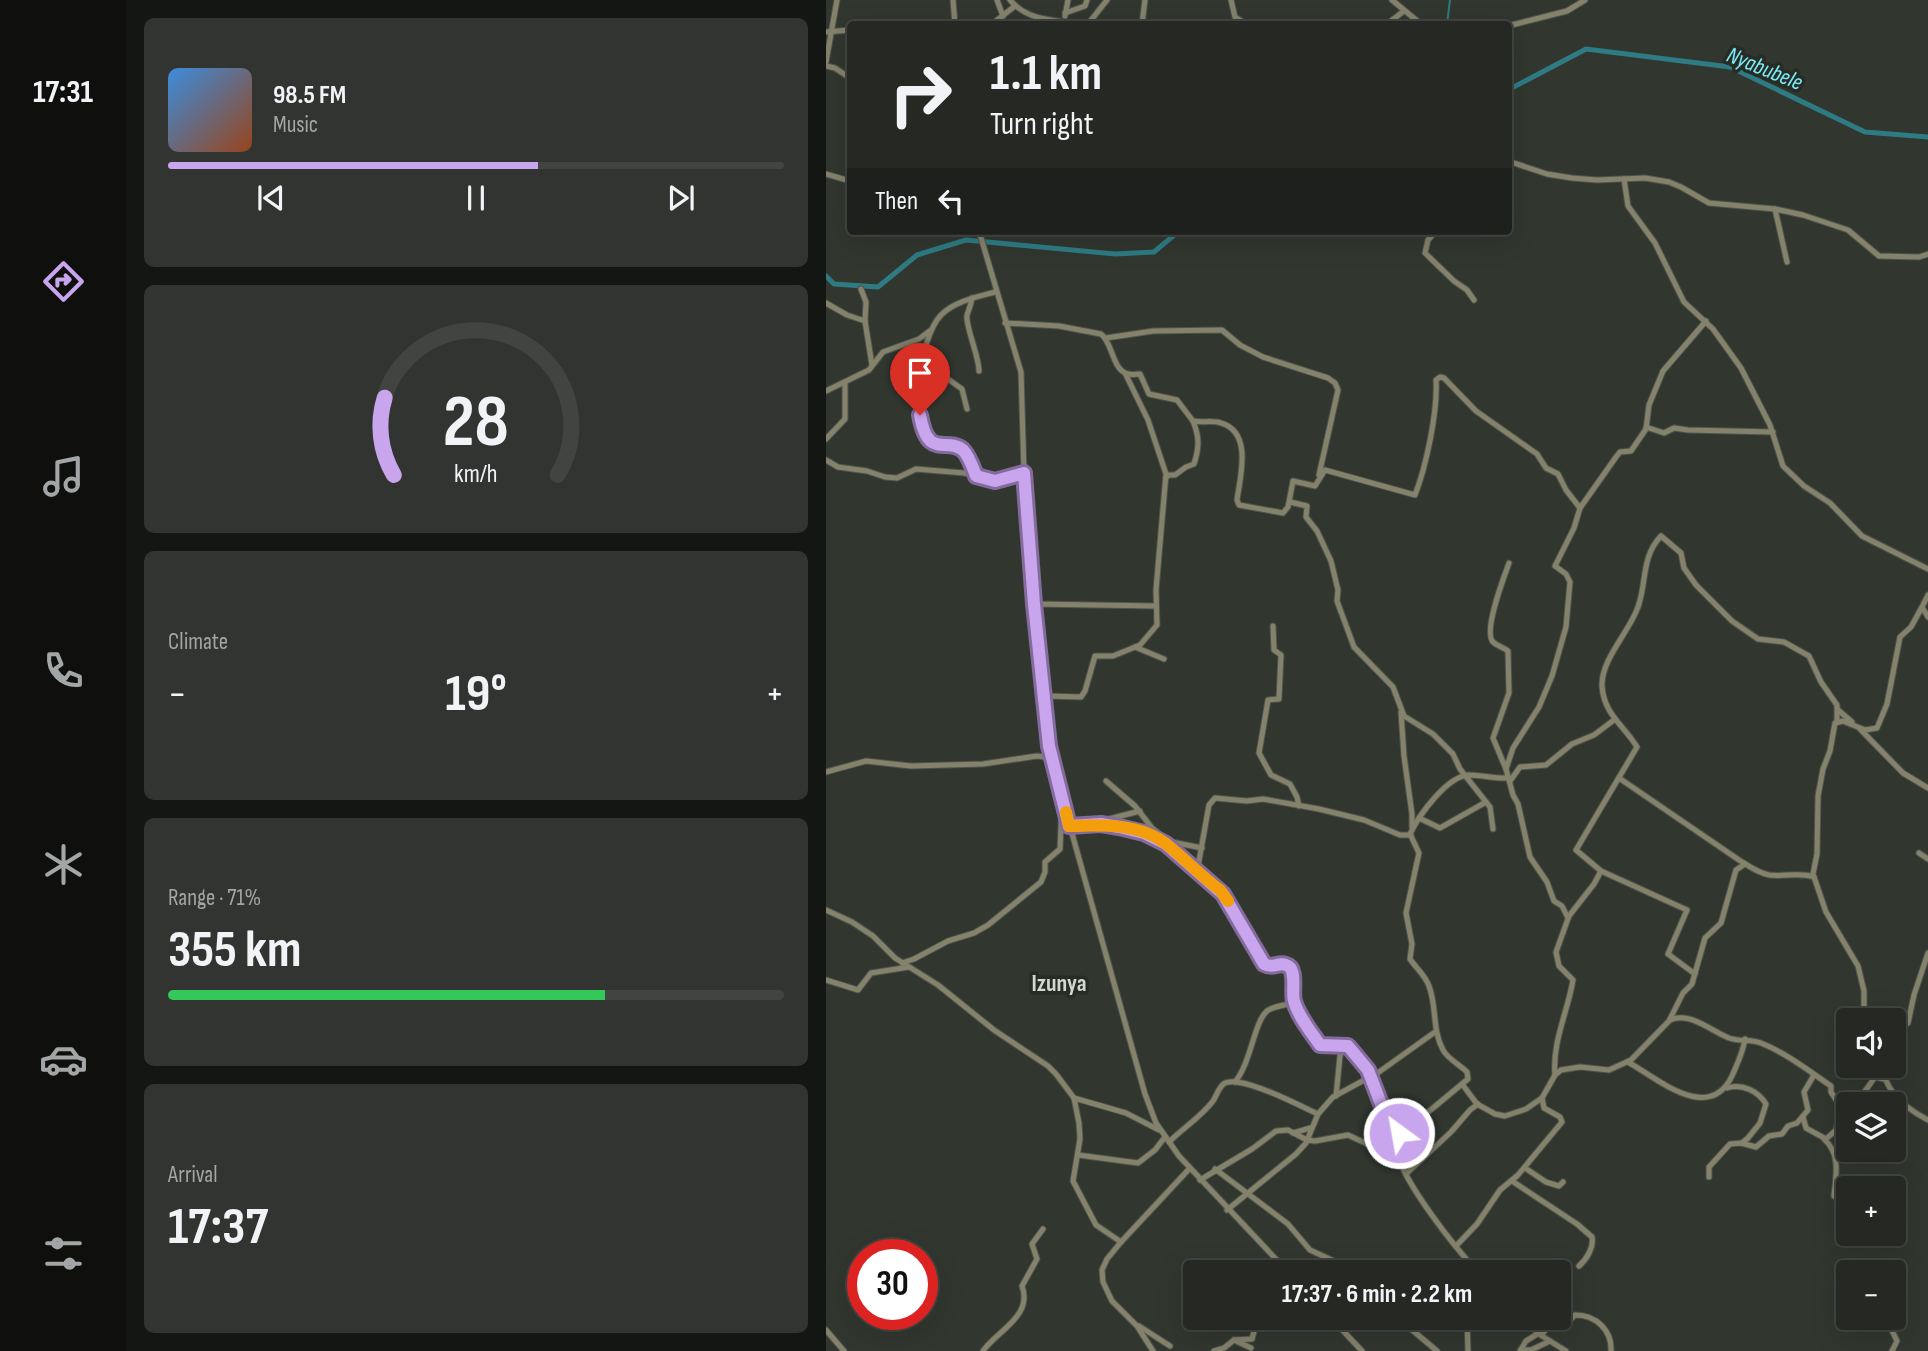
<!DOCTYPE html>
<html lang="en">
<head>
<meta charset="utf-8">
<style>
  :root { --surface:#252823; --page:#313430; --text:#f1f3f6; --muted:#a3a6a6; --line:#424441; --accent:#c9a5ee }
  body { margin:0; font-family:"Sofia Sans Condensed",sans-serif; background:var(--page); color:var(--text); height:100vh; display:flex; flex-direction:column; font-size:26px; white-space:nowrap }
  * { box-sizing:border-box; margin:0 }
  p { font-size:23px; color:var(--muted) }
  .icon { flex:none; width:38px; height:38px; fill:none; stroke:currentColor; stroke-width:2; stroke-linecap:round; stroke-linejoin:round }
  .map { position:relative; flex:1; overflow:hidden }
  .panel { display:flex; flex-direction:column; gap:18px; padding:18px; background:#141613; width:700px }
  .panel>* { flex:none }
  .hud { position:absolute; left:21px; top:21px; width:665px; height:214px; border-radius:7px; box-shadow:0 7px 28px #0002,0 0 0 2px var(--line); background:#252823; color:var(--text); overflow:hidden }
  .controls { position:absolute; left:1010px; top:1008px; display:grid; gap:14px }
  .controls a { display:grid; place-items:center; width:70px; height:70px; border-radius:7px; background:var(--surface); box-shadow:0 7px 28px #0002,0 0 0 2px var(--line); font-size:35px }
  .speed { position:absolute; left:21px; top:1239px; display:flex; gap:14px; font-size:35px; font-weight:700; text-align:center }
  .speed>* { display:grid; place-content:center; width:91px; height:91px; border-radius:50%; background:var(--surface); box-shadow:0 7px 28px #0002,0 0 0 2px var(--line); line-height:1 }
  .speed .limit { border:10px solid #d22; background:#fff; color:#111 }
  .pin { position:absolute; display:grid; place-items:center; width:60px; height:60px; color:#fff; margin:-72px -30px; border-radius:50% 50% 50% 0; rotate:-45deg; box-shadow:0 0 7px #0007 }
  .pin .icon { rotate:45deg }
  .me { position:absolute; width:77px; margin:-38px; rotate:328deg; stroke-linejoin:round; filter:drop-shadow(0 0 5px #0008) }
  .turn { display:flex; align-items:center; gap:24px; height:147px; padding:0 28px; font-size:32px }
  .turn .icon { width:91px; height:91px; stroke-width:2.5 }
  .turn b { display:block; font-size:49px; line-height:60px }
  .then { display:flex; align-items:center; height:66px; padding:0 28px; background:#0003; gap:14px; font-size:26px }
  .big { font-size:52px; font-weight:700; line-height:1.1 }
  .panel .card { flex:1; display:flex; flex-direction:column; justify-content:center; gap:10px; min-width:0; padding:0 24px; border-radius:10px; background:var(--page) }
  .panel .dial { align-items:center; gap:0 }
  .dial svg { height:182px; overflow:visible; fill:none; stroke:var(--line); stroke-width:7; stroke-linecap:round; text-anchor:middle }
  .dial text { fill:var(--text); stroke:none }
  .song { display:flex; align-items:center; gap:21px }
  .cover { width:84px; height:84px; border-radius:10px; background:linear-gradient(135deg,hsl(210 70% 55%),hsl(20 70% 35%)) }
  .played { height:7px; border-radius:4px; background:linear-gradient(90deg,var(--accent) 60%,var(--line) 60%) }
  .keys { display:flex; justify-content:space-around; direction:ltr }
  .heat { display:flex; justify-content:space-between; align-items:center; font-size:38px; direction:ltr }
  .charge { height:10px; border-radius:5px; background:linear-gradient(90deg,#34c759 71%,var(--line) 0) }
  .trip { position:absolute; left:357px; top:1260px; width:388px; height:70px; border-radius:7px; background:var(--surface); box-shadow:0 7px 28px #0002,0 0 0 2px var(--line); font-weight:700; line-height:70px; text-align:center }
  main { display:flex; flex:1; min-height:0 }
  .menu { display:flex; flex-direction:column; width:126px; justify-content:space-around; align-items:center; background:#0f100e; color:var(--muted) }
  .menu .icon { width:49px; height:49px }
  .menu .current { color:var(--accent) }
  .menu b { font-size:32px; color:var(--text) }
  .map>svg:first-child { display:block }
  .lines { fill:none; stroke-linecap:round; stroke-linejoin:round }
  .stream { stroke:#2e7b83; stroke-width:2 }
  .river { stroke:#2e7b83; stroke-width:5 }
  .minor-casing { stroke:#4e534d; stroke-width:7 }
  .minor { stroke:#84826b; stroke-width:5 }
  .route-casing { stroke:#836b9b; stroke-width:18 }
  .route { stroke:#c9a5ee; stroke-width:12 }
  .slow { stroke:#f59e0b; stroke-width:12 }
  .labels { text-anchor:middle; stroke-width:7; stroke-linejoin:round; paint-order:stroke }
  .water-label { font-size:23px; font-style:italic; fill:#7aecf8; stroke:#272c25 }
  .quarter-label { font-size:24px; font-weight:bold; fill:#d4d8d3; stroke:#272c25 }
</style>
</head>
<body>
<main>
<nav class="menu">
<b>17:31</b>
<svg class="icon current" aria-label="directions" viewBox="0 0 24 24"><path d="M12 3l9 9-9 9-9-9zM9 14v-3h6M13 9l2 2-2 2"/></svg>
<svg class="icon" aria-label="music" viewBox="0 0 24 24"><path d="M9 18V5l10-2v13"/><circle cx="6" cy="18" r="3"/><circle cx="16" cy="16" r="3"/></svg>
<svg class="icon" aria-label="phone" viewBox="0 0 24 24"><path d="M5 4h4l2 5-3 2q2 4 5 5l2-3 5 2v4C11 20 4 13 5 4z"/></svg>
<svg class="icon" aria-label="climate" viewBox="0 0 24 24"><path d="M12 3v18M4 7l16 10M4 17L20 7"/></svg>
<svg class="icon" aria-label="car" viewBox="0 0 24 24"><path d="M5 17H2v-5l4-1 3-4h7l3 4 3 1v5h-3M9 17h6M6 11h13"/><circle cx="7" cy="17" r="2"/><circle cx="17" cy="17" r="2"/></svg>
<svg class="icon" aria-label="filters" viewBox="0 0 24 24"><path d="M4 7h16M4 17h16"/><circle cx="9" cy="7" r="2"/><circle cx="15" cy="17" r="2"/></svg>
</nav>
<section class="panel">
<div class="card">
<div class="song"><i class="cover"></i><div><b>98.5 FM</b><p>Music</p></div></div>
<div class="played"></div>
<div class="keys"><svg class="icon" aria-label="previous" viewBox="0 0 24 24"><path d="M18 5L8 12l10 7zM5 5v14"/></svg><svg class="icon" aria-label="pause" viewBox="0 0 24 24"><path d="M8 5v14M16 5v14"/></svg><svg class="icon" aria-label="next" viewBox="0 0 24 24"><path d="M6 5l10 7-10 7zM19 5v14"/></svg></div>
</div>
<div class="card dial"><svg viewBox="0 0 100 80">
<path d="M14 69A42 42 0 1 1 86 69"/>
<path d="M14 69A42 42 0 0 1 10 35" stroke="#c9a5ee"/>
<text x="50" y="56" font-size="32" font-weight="700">28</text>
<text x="50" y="72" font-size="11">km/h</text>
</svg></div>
<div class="card"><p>Climate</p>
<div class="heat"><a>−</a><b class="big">19°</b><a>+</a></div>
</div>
<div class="card"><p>Range · 71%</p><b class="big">355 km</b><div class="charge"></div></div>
<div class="card"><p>Arrival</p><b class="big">17:37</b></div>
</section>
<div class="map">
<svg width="1102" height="1351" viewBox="0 0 1102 1351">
  <rect width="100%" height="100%" fill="#31362f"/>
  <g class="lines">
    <polyline class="stream" points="621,24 624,0"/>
    <g class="river">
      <polyline points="682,90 760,49 904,67 1039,132 1102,137"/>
      <polyline points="0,276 8,284 52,287 91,255 140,240 289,254 328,252 353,231"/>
    </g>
    <g class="minor-casing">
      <g id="minor">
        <polyline points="127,0 129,24"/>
        <polyline points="171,0 177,16"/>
        <path d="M184,0C202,21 225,19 250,24"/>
        <polyline points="405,0 409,17 420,24"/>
        <polyline points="566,0 595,24"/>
        <polyline points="239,13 259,6 261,0"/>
        <polyline points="239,16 242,0"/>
        <polyline points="99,24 123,24"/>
        <polyline points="166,24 189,6"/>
        <polyline points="262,24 281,0"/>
        <polyline points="316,24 319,0"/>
        <polyline points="561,24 578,11"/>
        <polyline points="682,26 741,11 759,0"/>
        <polyline points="0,32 24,30"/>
        <polyline points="0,62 11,0"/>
        <polyline points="0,66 9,68 24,78"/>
        <polyline points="682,161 721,174 746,178 771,180 819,178 843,182 855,187 883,203 949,209 977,215 1022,230 1053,256 1093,257 1102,254"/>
        <polyline points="0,174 24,181"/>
        <polyline points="798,179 802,206 829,243 858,302 887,329 915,368 944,425 957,466 978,486 1004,503 1036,536 1102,569"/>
        <polyline points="949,209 961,262"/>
        <polyline points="153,231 195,372 198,473 208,604 226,762 319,1094 330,1123 353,1156 462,1272"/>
        <polyline points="610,231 602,240 599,253 628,281 641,290 648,300"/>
        <polyline points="35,289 40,302 39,321 46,365"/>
        <path d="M146,298C145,305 143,309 141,315C139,325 153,356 153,371"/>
        <polyline points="0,303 21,315 39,321"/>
        <path d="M179,323L233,326L275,334C287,343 286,370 302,374C306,375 310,374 314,374L323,394L351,400L367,421C376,423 387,420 395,423C427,432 414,478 411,500L413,505L457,513L462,507L467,481L489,486L499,470L589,495C600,467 612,411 610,380L614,377L618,378L650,411L711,454L720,468L732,474L740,490L754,508"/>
        <polyline points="280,338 327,331 396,330 414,345 437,357 502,378 509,383 512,390 493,475"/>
        <polyline points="97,365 112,372 136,389 141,409"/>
        <polyline points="0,391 43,370 57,352 93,339 105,330"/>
        <polyline points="820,427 838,433 848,428 862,430 947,432"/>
        <polyline points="0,439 19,419 19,383"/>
        <polyline points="0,460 12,467 41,471 59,477 71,478 90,469 138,473 169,481 198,473"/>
        <path d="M150,476C138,450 139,448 110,446C82,423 93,338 115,315C129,301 151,297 169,292"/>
        <path d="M340,478L342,475H349L360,467L368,464C373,448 374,438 367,421"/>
        <polyline points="464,502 481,506 480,517 491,531 505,561 512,590 511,601 528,647 567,687 578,716 607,734 627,754 634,769 664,807 667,829"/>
        <path d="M683,563C678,577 657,631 667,642C671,646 677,647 682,651L683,693L667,738L680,769L687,795L692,804L704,857L721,882L728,901L736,906L742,918"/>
        <polyline points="1102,595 1096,607 1102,617"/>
        <polyline points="208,604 330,606"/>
        <polyline points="447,626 448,650 455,655 453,699 442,700 433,753 445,775 464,784 471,797 473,806"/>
        <polyline points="309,647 338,659"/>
        <polyline points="220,696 255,697 259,691 269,656 287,656 314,645 331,625 330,590 340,474 322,420 299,373"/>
        <polyline points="1012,710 1026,722"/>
        <polyline points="575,712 578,756 586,814 586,827"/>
        <polyline points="1034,729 1077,773 1102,788"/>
        <polyline points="680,769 687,748 713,707 726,676 740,627 744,582 740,574 729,566 748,528 754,508 790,457 794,452 805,451 820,429 823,405 837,371 880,321"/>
        <polyline points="0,772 40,761 85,766 157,764 211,756 219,757 226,762"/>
        <path d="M793,778L913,860C921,865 932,873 943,875C958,877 973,872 988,877"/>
        <polyline points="280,781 309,806 326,828 335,835 346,842 376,848"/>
        <polyline points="684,781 694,767 720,765 746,744 768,735 788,720"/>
        <polyline points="593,818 614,828 660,802"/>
        <polyline points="275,821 314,811"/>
        <path d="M243,826L275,824L293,827L318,833L340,844L397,894L438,964C447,969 452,962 460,965C472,968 465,993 468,1001C472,1016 486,1032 494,1045L522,1046L542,1070L557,1109L572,1130C573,1138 570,1145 571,1152C577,1182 630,1249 652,1272"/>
        <polyline points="1093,853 1102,859"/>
        <polyline points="371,872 383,805 389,798 421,801 437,799 493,809 538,820 574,835 585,835"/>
        <polyline points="0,910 26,922 47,936 69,958 112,985 168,1030 222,1066 230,1074 248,1098 253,1123 254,1139 247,1181 270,1225 295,1242"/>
        <polyline points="76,963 88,959 122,941 148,933 162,925 215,882 219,872 219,862 234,849 236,804"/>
        <path d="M869,974L842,954L861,910L775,871L750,850L811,747C798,725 778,715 776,686C775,659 804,631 812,607C821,582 815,557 835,536L855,553L858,568L870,585L906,621L932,639L958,642L983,656L995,682L1011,705V722"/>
        <polyline points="0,980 32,990 45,973 83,967"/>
        <path d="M844,1020C864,1011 885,1031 903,1038C914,1042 925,1039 935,1043C960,1053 983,1071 1005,1086V1092L1015,1107"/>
        <polyline points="1043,1020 1038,1008 1038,991 1032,966 1000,912 987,874 991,854 992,796 997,769 1004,751 1009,723 1017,721 1039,730 1051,728 1061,704 1074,637 1085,627 1096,607"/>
        <polyline points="1068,1030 1082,1023 1088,995 1102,953"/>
        <path d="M802,1062C832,1079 883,1124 906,1076C911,1064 917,1053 919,1039"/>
        <path d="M1057,1066C1058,1091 1081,1109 1102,1120"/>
        <path d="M729,1075C726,1042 742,1011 747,980L733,966L730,952L743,916L768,884L775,871"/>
        <path d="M409,1082C425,1063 428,1022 441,1011C447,1006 460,1005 468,1003"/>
        <polyline points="636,1084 651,1104 669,1114 679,1116 700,1109 716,1098 729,1075 735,1070 754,1067 783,1070 805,1060 843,1021 857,993 866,984 879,938 895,923 910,870 919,864"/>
        <polyline points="510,1096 514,1056 517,1046"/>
        <polyline points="248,1098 300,1113 333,1130"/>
        <polyline points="1030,1104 1049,1077 1058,1079"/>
        <polyline points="977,1117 980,1128 1000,1139 1010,1130 1015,1107 1022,1105"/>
        <polyline points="467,1133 484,1128"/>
        <path d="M998,1139C1015,1154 1010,1175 1008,1196"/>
        <path d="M343,1142C357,1128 375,1117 387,1101C391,1095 393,1086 399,1083C416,1075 474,1106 492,1114"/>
        <polyline points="915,1143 930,1147 943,1136 956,1134 962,1126 971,1123 982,1110 978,1092 988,1075"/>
        <polyline points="252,1155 312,1163 329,1150 339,1137"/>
        <polyline points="699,1168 720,1182 733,1186 737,1182"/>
        <polyline points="389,1169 462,1224 484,1250 510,1262 519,1272"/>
        <polyline points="580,1174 625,1132 644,1110 652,1104"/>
        <path d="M883,1177V1167L904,1144L916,1143L922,1138L934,1123L940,1104C932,1091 916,1083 901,1088"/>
        <path d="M374,1180L426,1149L450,1131L462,1130L481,1140L489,1141L522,1135L548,1147H555L595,1118L642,1079L641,1072C635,1066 621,1058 617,1050C606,1030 611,1007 603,986C599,975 590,968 584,959L586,944L580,913L593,853L584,834C593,815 621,776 643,775C656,775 669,779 682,778"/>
        <path d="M686,1181L751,1224L766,1237C768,1247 761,1259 753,1266"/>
        <polyline points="401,1210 470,1154 480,1143 492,1114 507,1097 553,1072 609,1032"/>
        <polyline points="630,1246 651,1224 674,1190 692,1175 736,1122 734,1117 718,1108 716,1098"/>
        <polyline points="1068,1276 1072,1274"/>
        <polyline points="505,1318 536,1351"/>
        <polyline points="567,1318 585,1329 611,1351"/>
        <polyline points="641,1318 642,1351"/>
        <polyline points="695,1318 716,1336 740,1351"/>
        <polyline points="1060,1318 1071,1341 1066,1351"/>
        <polyline points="642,1322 654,1318"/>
        <polyline points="313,1326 344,1346"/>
        <polyline points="0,1330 18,1351"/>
        <path d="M715,1335L725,1324L742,1322L749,1315C770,1315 786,1330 785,1351"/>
        <polyline points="408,1340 425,1348"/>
        <polyline points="695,1350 705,1350 724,1341"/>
        <path d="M157,1351C172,1330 207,1316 196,1286L211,1259L206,1244L217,1229"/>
        <polyline points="327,1351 311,1326 286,1301 277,1282 276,1270 281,1259 295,1242 364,1168"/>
        <polyline points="388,1351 398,1348 408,1340 426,1339 431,1320 435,1318"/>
        <polyline points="694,1351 700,1341 713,1333"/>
      </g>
    </g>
    <use href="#minor" class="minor"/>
  </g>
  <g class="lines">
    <g class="route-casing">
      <path id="route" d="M94,415C102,461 120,436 137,450C143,456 147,468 150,476L169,481L198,473L208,604L223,746L243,826L275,824L293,827L318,833L340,844L397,894L438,964C447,969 452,962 460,965C472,968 465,993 468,1001C472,1016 485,1032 494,1045L522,1046L542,1070L557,1109L573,1133"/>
    </g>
    <use href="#route" class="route"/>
    <path class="slow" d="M240,812L243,826C275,825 313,823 339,843C358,858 375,876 394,890L402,901"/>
  </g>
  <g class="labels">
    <g class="water-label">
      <text transform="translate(939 68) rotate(22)" y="8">Nyabubele</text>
    </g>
    <g class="quarter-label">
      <text x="233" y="991">Izunya</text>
    </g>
  </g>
</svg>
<div class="controls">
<a><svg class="icon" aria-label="sound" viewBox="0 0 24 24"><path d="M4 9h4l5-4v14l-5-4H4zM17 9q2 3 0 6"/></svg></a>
<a><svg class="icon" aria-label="layers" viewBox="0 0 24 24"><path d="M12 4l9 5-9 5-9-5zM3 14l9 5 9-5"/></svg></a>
<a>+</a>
<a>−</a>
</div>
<div class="speed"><div class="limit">30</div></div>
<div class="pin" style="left:94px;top:415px;background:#d93025"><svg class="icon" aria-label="arrive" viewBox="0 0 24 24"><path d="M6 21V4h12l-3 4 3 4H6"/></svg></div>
<svg class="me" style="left:573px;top:1133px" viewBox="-20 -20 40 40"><circle r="17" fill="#c9a5ee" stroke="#fff" stroke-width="3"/><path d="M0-11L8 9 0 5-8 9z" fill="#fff"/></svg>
<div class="trip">17:37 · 6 min · 2.2 km</div>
<div class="hud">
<div class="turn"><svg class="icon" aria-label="right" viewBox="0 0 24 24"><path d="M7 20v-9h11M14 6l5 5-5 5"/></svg><div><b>1.1 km</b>Turn right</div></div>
<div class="then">Then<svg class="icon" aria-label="left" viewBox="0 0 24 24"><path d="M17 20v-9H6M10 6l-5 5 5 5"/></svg></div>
</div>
</div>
</main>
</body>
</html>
